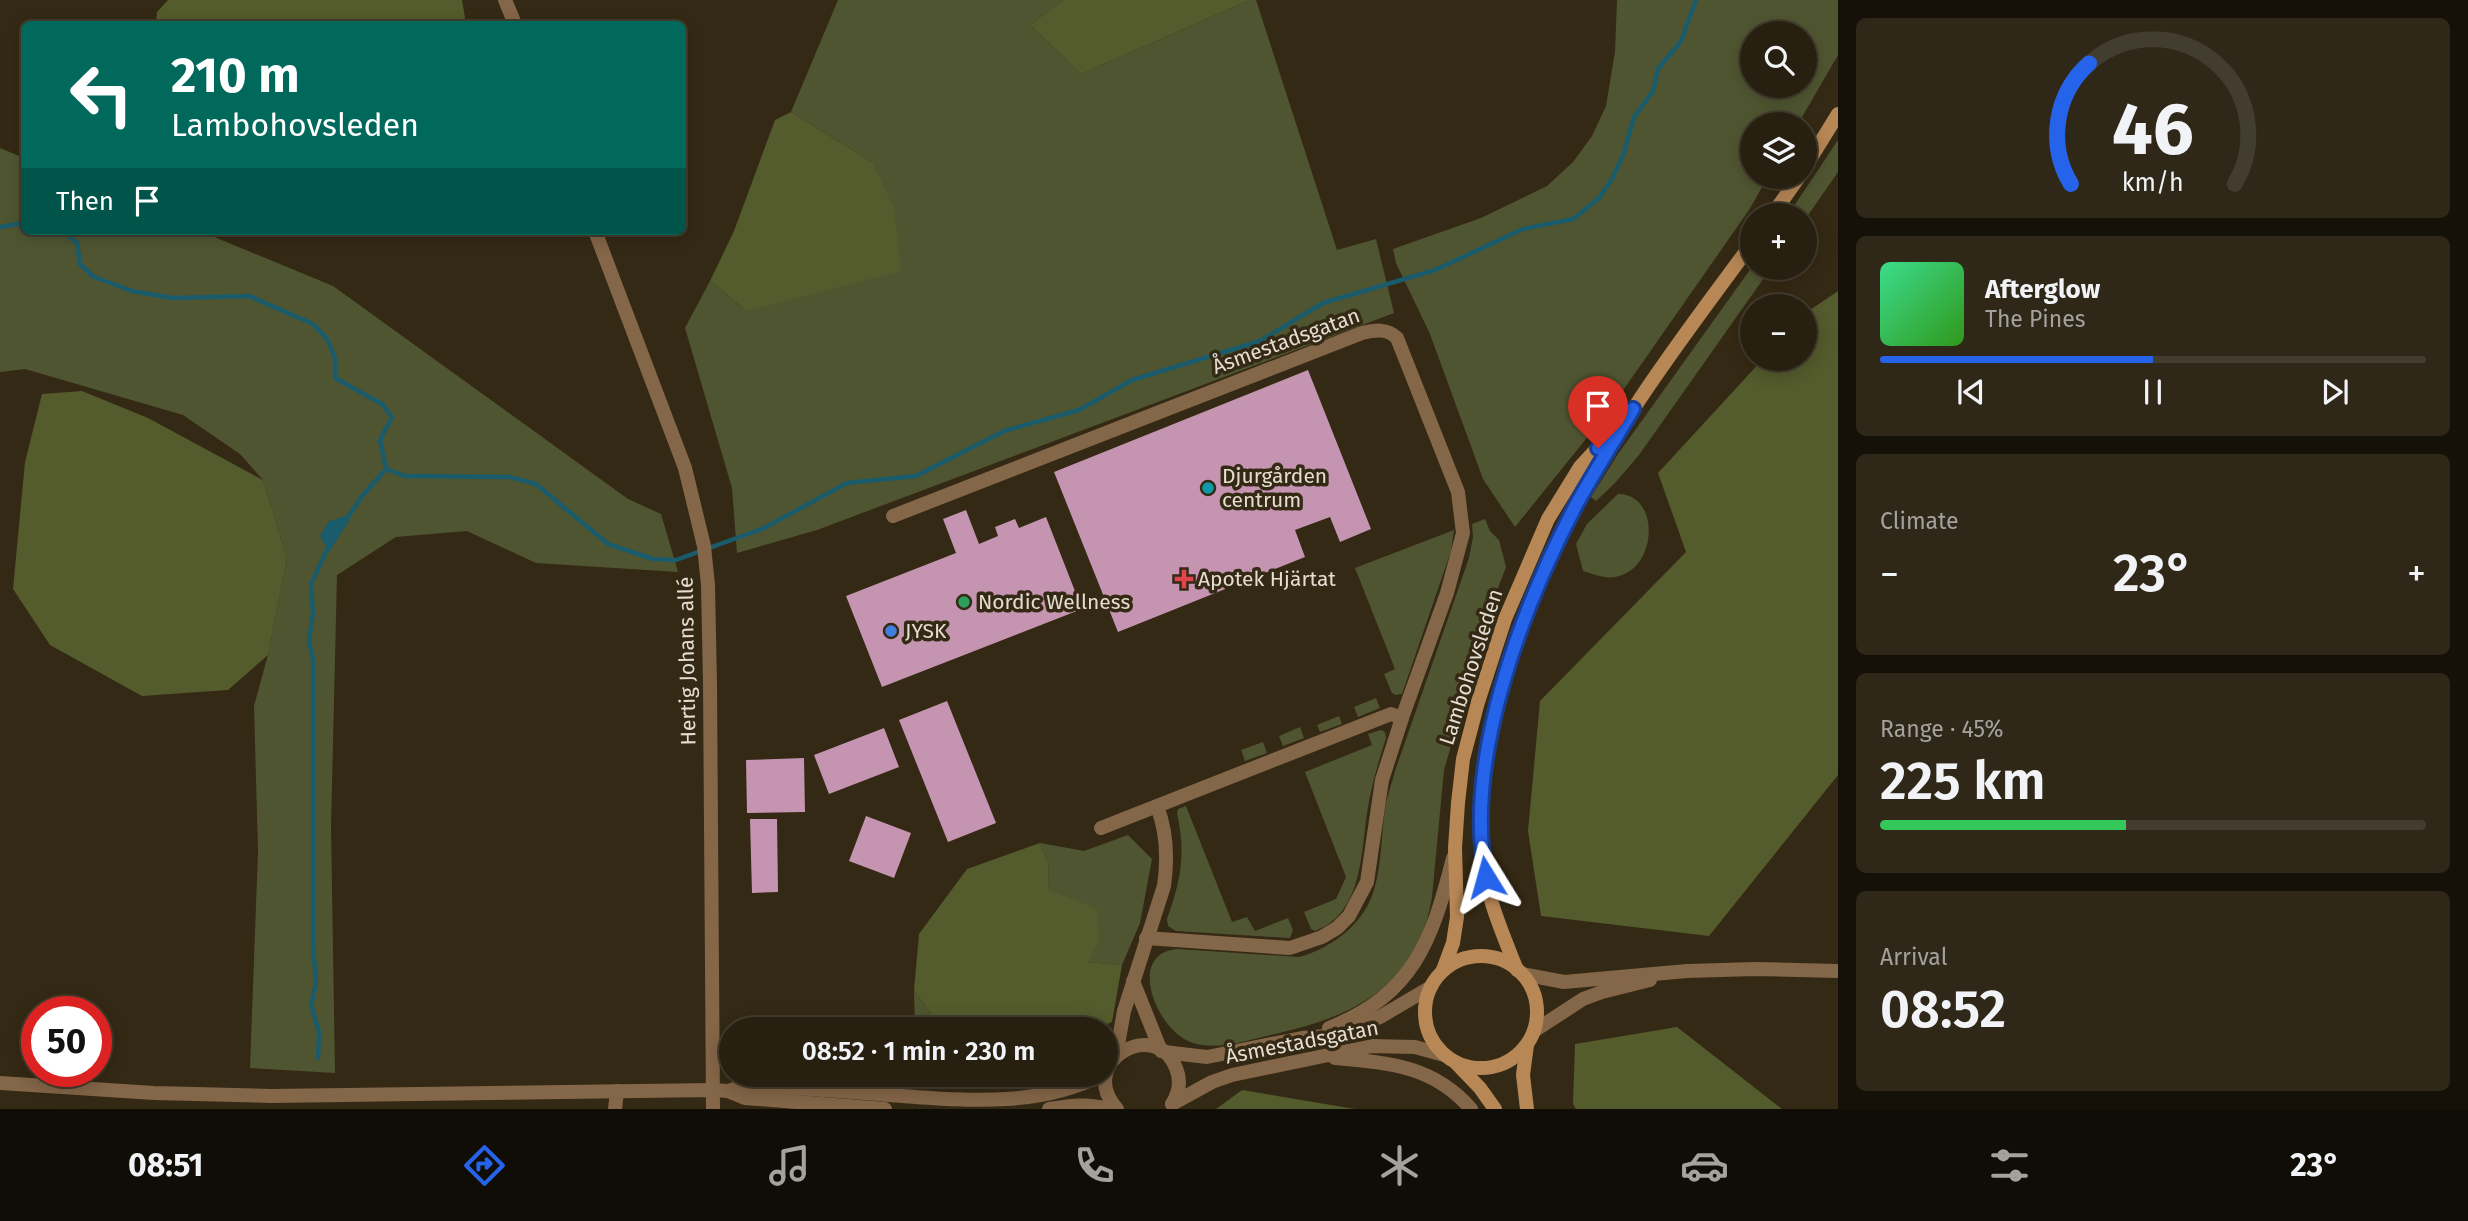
<!DOCTYPE html>
<html lang="en">
<head>
<meta charset="utf-8">
<style>
  :root { --surface:#271f0f; --page:#2f2718; --text:#f1f3f6; --muted:#a4a29e; --line:#433d2f; --accent:#2563eb }
  body { margin:0; font-family:"Fira Sans",sans-serif; background:var(--page); color:var(--text); height:100vh; display:flex; flex-direction:column; font-size:26px; white-space:nowrap }
  * { box-sizing:border-box; margin:0 }
  p { font-size:23px; color:var(--muted) }
  .icon { flex:none; width:38px; height:38px; fill:none; stroke:currentColor; stroke-width:2; stroke-linecap:round; stroke-linejoin:round }
  .map { position:relative; flex:1; overflow:hidden }
  .side { display:flex; flex-direction:column; gap:18px; padding:18px; background:#151108; width:630px }
  .side>* { flex:none }
  .top-card { position:absolute; left:21px; top:21px; width:665px; height:214px; border-radius:10px; box-shadow:0 4px 18px #0003,0 0 0 2px var(--line); background:#00695c; color:#fff; overflow:hidden }
  .controls { position:absolute; left:1740px; top:21px; display:grid; gap:14px }
  .controls a { display:grid; place-items:center; width:77px; height:77px; border-radius:50%; background:var(--surface); box-shadow:0 4px 18px #0003,0 0 0 2px var(--line); font-size:35px }
  .speed { position:absolute; left:21px; top:996px; display:flex; gap:14px; font-size:35px; font-weight:700; text-align:center }
  .speed>* { display:grid; place-content:center; width:91px; height:91px; border-radius:50%; background:var(--surface); box-shadow:0 4px 18px #0003,0 0 0 2px var(--line); line-height:1 }
  .speed .limit { border:10px solid #d22; background:#fff; color:#111 }
  .pin { position:absolute; display:grid; place-items:center; width:60px; height:60px; color:#fff; margin:-72px -30px; border-radius:50% 50% 50% 0; rotate:-45deg; box-shadow:0 0 7px #0007 }
  .pin .icon { rotate:45deg }
  .me { position:absolute; width:77px; margin:-38px; rotate:352deg; stroke-linejoin:round; filter:drop-shadow(0 0 5px #0008) }
  .turn { display:flex; align-items:center; gap:24px; height:147px; padding:0 35px; font-size:32px }
  .turn .icon { width:91px; height:91px; stroke-width:2.5 }
  .turn b { display:block; font-size:49px; line-height:60px }
  .then { display:flex; align-items:center; height:66px; padding:0 35px; background:#0003; gap:14px; font-size:26px }
  .big { font-size:52px; font-weight:600; line-height:1.1 }
  .side .tile { flex:1; display:flex; flex-direction:column; justify-content:center; gap:10px; min-width:0; padding:0 24px; border-radius:10px; background:var(--page) }
  .side .dial { align-items:center; gap:0 }
  .dial svg { height:182px; overflow:visible; fill:none; stroke:var(--line); stroke-width:7; stroke-linecap:round; text-anchor:middle }
  .dial text { fill:var(--text); stroke:none }
  .song { display:flex; align-items:center; gap:21px }
  .cover { width:84px; height:84px; border-radius:10px; background:linear-gradient(135deg,hsl(150 70% 55%),hsl(110 70% 35%)) }
  .played { height:7px; border-radius:4px; background:linear-gradient(90deg,var(--accent) 50%,var(--line) 50%) }
  .keys { display:flex; justify-content:space-around; direction:ltr }
  .heat { display:flex; justify-content:space-between; align-items:center; font-size:38px; direction:ltr }
  .charge { height:10px; border-radius:5px; background:linear-gradient(90deg,#34c759 45%,var(--line) 0) }
  .trip { position:absolute; left:719px; top:1017px; width:399px; height:70px; border-radius:35px; background:var(--surface); box-shadow:0 4px 18px #0003,0 0 0 2px var(--line); font-weight:600; line-height:70px; text-align:center }
  .menu { display:flex; height:112px; justify-content:space-around; align-items:center; background:#100c06; color:var(--muted) }
  .menu .icon { width:49px; height:49px }
  .menu .on { color:var(--accent) }
  .menu b { font-size:32px; color:var(--text) }
  main { display:flex; flex:1; min-height:0 }
  .map>svg:first-child { display:block }
  .green { fill:#505531; fill-rule:evenodd }
  .forest { fill:#545b2c }
  .water { fill:#1a5c6b }
  .lines { fill:none; stroke-linecap:round; stroke-linejoin:round }
  .stream { stroke:#1a5c6b; stroke-width:4.5 }
  .building { fill:#c494b0 }
  .minor { stroke:#846648; stroke-width:14 }
  .tertiary { stroke:#846648; stroke-width:14 }
  .secondary { stroke:#b78756; stroke-width:14 }
  .route-casing { stroke:#184099; stroke-width:18 }
  .route { stroke:#2563eb; stroke-width:12 }
  .culture-dot { fill:#0f9aa8; stroke:#342914; stroke-width:2.5 }
  .health-dot { fill:#e0444e; stroke:#342914; stroke-width:2.5 }
  .leisure-dot { fill:#2e9e5b; stroke:#342914; stroke-width:2.5 }
  .shop-dot { fill:#3f7fe0; stroke:#342914; stroke-width:2.5 }
  .labels { text-anchor:middle; stroke-width:7; stroke-linejoin:round; paint-order:stroke }
  .street-label { font-size:21px; fill:#e4ddd1; stroke:#342914 }
  .poi-label { font-size:21px; fill:#e4ddd1; stroke:#342914; text-anchor:start }
</style>
</head>
<body>
<main>
<div class="map">
<svg width="1838" height="1109" viewBox="0 0 1838 1109">
  <rect width="100%" height="100%" fill="#342914"/>
  <g class="green">
    <polygon points="838,0 1063,0 1030,25 1081,74 1250,0 1256,0 1337,250 1376,239 1394,313 817,530 737,553 732,488 685,328 710,281 747,311 872,162 791,112"/>
    <path d="M1617,0H1838V55L1798,124H1752V177H1768L1749,210L1610,409L1515,527L1483,479L1430,334L1396,263L1393,249L1481,218L1547,186L1573,162L1592,136L1606,106L1615,52ZM1752,33H1804V86H1752Z"/>
    <polygon points="1838,140 1838,172 1804,221 1804,215 1788,215"/>
    <polygon points="0,148 24,158 24,231 200,231 333,286 628,499 661,514 678,572 536,563 467,531 396,537 337,575 331,826 335,1073 250,1068 258,851 254,706 268,655 287,558 263,480 240,454 183,415 25,369 0,372"/>
    <polygon points="1752,267 1771,268 1639,455 1615,483 1596,501 1591,497 1618,454"/>
    <path d="M1618,494C1661,494 1658,570 1615,577C1605,579 1593,574 1583,571L1576,544L1587,524Z"/>
    <path d="M1485,519L1490,531L1499,540L1506,567L1490,609L1481,665L1458,722L1444,770L1432,897C1417,991 1348,1018 1266,1036C1242,1042 1217,1050 1193,1043C1157,1032 1125,954 1177,949L1299,957C1332,948 1364,924 1374,890C1382,864 1381,835 1385,809C1387,796 1392,783 1395,771L1469,558L1473,537L1472,524Z"/>
    <polygon points="1454,530 1451,551 1402,694 1395,695 1392,693 1384,674 1395,669 1355,568"/>
    <polygon points="1376,698 1380,708 1358,717 1354,707"/>
    <polygon points="1339,716 1342,724 1320,732 1317,725"/>
    <polygon points="1300,727 1304,738 1283,746 1279,736"/>
    <path d="M1381,730L1385,732L1386,738C1378,763 1371,787 1367,813C1361,854 1362,914 1315,931L1311,929L1304,912L1336,899L1346,877L1305,772L1372,745L1368,734Z"/>
    <polygon points="1263,742 1267,753 1245,761 1241,750"/>
    <path d="M1186,806L1232,922L1247,917L1255,931L1288,918L1293,930L1290,938L1176,931L1168,926L1167,919C1181,880 1186,854 1177,813L1178,809Z"/>
    <polygon points="1128,835 1152,859 1140,923 1122,965 1087,962 1049,890 1048,862 1040,843 1084,851"/>
    <polygon points="914,990 939,1025 1027,1029 915,1029"/>
    <polygon points="916,1075 1075,1075 1045,1088 916,1080"/>
  </g>
  <g class="forest">
    <polygon points="168,0 462,0 465,18 461,24 156,24 157,12"/>
    <polygon points="1063,0 1250,0 1081,74 1030,25"/>
    <polygon points="791,112 872,162 894,208 901,271 747,311 710,281 734,231 775,120"/>
    <polygon points="1838,291 1838,775 1709,936 1541,916 1528,831 1540,701 1686,552 1658,473 1763,359 1804,359 1804,314"/>
    <polygon points="82,391 148,418 263,480 287,558 268,655 228,690 142,696 50,645 13,589 25,462 42,394"/>
    <polygon points="1040,843 1048,862 1049,890 1097,909 1099,940 1088,962 1122,965 1112,1022 1096,1029 1027,1029 939,1025 914,990 919,934 967,869"/>
    <polygon points="1677,1027 1782,1109 1576,1109 1573,1104 1575,1044"/>
    <polygon points="1242,1090 1355,1109 1216,1109"/>
  </g>
  <polygon class="water" points="344,516 349,521 329,552 320,536 328,522"/>
  <g class="lines">
    <g class="stream">
      <polyline points="0,227 24,223"/>
      <polyline points="63,231 77,243 80,264 94,277 132,291 173,298 249,296 313,324 327,339 335,358 335,378 382,404 392,417 380,440 386,469 405,476 510,477 536,484 608,544 653,559 676,560 764,528 847,483 916,476 1004,431 1079,410 1132,380 1260,341 1323,303 1435,270 1523,229 1573,219 1599,198 1612,179 1623,155 1634,117 1653,91 1658,69 1681,41 1696,0"/>
      <polyline points="344,523 362,496 386,469"/>
      <polyline points="318,1058 319,1032 311,1005 316,983 313,946 313,660 309,641 313,613 311,584 329,545"/>
    </g>
  </g>
  <g class="building">
    <polygon points="1308,370 1371,529 1340,542 1330,517 1295,530 1305,557 1118,632 1054,472"/>
    <polygon points="966,510 979,544 998,536 995,527 1015,519 1019,528 1046,517 1082,609 882,687 846,596 956,553 943,519"/>
    <polygon points="947,701 996,823 948,842 899,720"/>
    <polygon points="884,728 899,767 829,794 814,755"/>
    <polygon points="804,758 805,812 747,813 746,760"/>
    <polygon points="866,816 911,833 894,878 849,861"/>
    <polygon points="750,819 777,819 778,892 752,893"/>
  </g>
  <g class="lines">
    <g class="minor">
      <path d="M893,516L1362,333C1375,330 1387,328 1397,338L1458,492L1463,533L1447,593L1402,718L1382,780L1367,882L1349,916L1337,928L1322,937L1290,948L1146,938"/>
      <polyline points="1101,828 1391,714 1402,718"/>
      <polyline points="1522,974 1564,982 1687,971 1756,969 1838,971"/>
      <polyline points="1133,981 1161,1051"/>
      <polyline points="1534,1031 1583,999 1602,992 1650,980"/>
      <path d="M1116,1056L1124,1011L1164,886C1168,858 1167,832 1157,806"/>
      <polyline points="615,1109 617,1091"/>
    </g>
    <g class="tertiary">
      <polyline points="505,0 515,24"/>
      <polyline points="595,231 685,468 704,546 708,585 710,684 713,1109"/>
      <path d="M1329,1028C1414,994 1432,941 1453,858"/>
      <polyline points="1164,1052 1207,1057 1302,1038 1335,1035 1380,1017 1431,987"/>
      <path d="M1335,1058C1388,1063 1433,1065 1471,1109"/>
      <polyline points="0,1083 154,1093 271,1096 713,1090 728,1091 745,1098 885,1109"/>
      <path d="M728,1091L745,1085C793,1088 841,1091 889,1095C960,1100 1038,1109 1103,1074"/>
      <polyline points="1172,1104 1212,1082 1232,1075 1372,1046 1415,1047 1444,1055"/>
      <path d="M1049,1109C1070,1106 1087,1103 1107,1109"/>
      <path d="M1117,1109C1075,1062 1156,1016 1176,1068C1181,1080 1179,1093 1172,1104"/>
    </g>
    <g class="secondary">
      <polyline points="1804,169 1838,114"/>
      <polyline points="1772,215 1799,177"/>
      <circle cx="1481" cy="1012" r="56"/>
      <polyline points="1443,970 1453,943 1457,917 1455,848 1458,803 1463,759 1478,702 1505,619 1548,519 1580,467 1613,431"/>
      <path d="M1517,970C1502,932 1485,894 1482,853C1478,805 1486,757 1497,711C1523,603 1573,500 1634,408C1671,351 1712,298 1752,243"/>
      <polyline points="1457,1064 1480,1088 1495,1109"/>
      <polyline points="1527,1109 1523,1075 1527,1045"/>
    </g>
  </g>
  <g class="lines">
    <g class="route-casing">
      <path id="route" d="M1486,877C1463,760 1522,608 1576,505C1594,472 1614,441 1633,409L1598,448"/>
    </g>
    <use href="#route" class="route"/>
  </g>
  <circle class="culture-dot" cx="1208" cy="488" r="7"/>
  <path class="health-dot" d="M1180.5 568.5h7v7h7v7h-7v7h-7v-7h-7v-7h7z"/>
  <circle class="leisure-dot" cx="964" cy="602" r="7"/>
  <circle class="shop-dot" cx="891" cy="631" r="7"/>
  <g class="labels">
    <g class="street-label">
      <text transform="translate(1286 341) rotate(-20)" y="7">Åsmestadsgatan</text>
      <text transform="translate(687 661) rotate(-91)" y="7">Hertig Johans allé</text>
      <text transform="translate(1471 667) rotate(-72)" y="7">Lambohovsleden</text>
      <text transform="translate(1302 1042) rotate(-11)" y="7">Åsmestadsgatan</text>
    </g>
    <g class="poi-label">
      <text x="1222" y="483">Djurgården<tspan x="1222" dy="24">centrum</tspan></text>
      <text x="1198" y="586">Apotek Hjärtat</text>
      <text x="978" y="609">Nordic Wellness</text>
      <text x="905" y="638">JYSK</text>
    </g>
  </g>
</svg>
<div class="controls">
<a><svg class="icon" aria-label="search" viewBox="0 0 24 24"><circle cx="10" cy="10" r="6"/><path d="M15 15l6 6"/></svg></a>
<a><svg class="icon" aria-label="layers" viewBox="0 0 24 24"><path d="M12 4l9 5-9 5-9-5zM3 14l9 5 9-5"/></svg></a>
<a>+</a>
<a>−</a>
</div>
<div class="speed"><div class="limit">50</div></div>
<div class="pin" style="left:1598px;top:448px;background:#d93025"><svg class="icon" aria-label="arrive" viewBox="0 0 24 24"><path d="M6 21V4h12l-3 4 3 4H6"/></svg></div>
<svg class="me" style="left:1486px;top:877px" viewBox="-20 -20 40 40"><path d="M0-17L14 15 0 8-14 15z" fill="#2563eb" stroke="#fff" stroke-width="4"/></svg>
<div class="trip">08:52 · 1 min · 230 m</div>
<div class="top-card">
<div class="turn"><svg class="icon" aria-label="left" viewBox="0 0 24 24"><path d="M17 20v-9H6M10 6l-5 5 5 5"/></svg><div><b>210 m</b>Lambohovsleden</div></div>
<div class="then">Then<svg class="icon" aria-label="arrive" viewBox="0 0 24 24"><path d="M6 21V4h12l-3 4 3 4H6"/></svg></div>
</div>
</div>
<section class="side">
<div class="tile dial"><svg viewBox="0 0 100 80">
<path d="M14 69A42 42 0 1 1 86 69"/>
<path d="M14 69A42 42 0 0 1 22 16" stroke="#2563eb"/>
<text x="50" y="56" font-size="32" font-weight="700">46</text>
<text x="50" y="72" font-size="11">km/h</text>
</svg></div>
<div class="tile">
<div class="song"><i class="cover"></i><div><b>Afterglow</b><p>The Pines</p></div></div>
<div class="played"></div>
<div class="keys"><svg class="icon" aria-label="previous" viewBox="0 0 24 24"><path d="M18 5L8 12l10 7zM5 5v14"/></svg><svg class="icon" aria-label="pause" viewBox="0 0 24 24"><path d="M8 5v14M16 5v14"/></svg><svg class="icon" aria-label="next" viewBox="0 0 24 24"><path d="M6 5l10 7-10 7zM19 5v14"/></svg></div>
</div>
<div class="tile"><p>Climate</p>
<div class="heat"><a>−</a><b class="big">23°</b><a>+</a></div>
</div>
<div class="tile"><p>Range · 45%</p><b class="big">225 km</b><div class="charge"></div></div>
<div class="tile"><p>Arrival</p><b class="big">08:52</b></div>
</section>
</main>
<nav class="menu">
<b>08:51</b>
<svg class="icon on" aria-label="directions" viewBox="0 0 24 24"><path d="M12 3l9 9-9 9-9-9zM9 14v-3h6M13 9l2 2-2 2"/></svg>
<svg class="icon" aria-label="music" viewBox="0 0 24 24"><path d="M9 18V5l10-2v13"/><circle cx="6" cy="18" r="3"/><circle cx="16" cy="16" r="3"/></svg>
<svg class="icon" aria-label="phone" viewBox="0 0 24 24"><path d="M5 4h4l2 5-3 2q2 4 5 5l2-3 5 2v4C11 20 4 13 5 4z"/></svg>
<svg class="icon" aria-label="climate" viewBox="0 0 24 24"><path d="M12 3v18M4 7l16 10M4 17L20 7"/></svg>
<svg class="icon" aria-label="car" viewBox="0 0 24 24"><path d="M5 17H2v-5l4-1 3-4h7l3 4 3 1v5h-3M9 17h6M6 11h13"/><circle cx="7" cy="17" r="2"/><circle cx="17" cy="17" r="2"/></svg>
<svg class="icon" aria-label="filters" viewBox="0 0 24 24"><path d="M4 7h16M4 17h16"/><circle cx="9" cy="7" r="2"/><circle cx="15" cy="17" r="2"/></svg>
<b>23°</b>
</nav>
</body>
</html>
